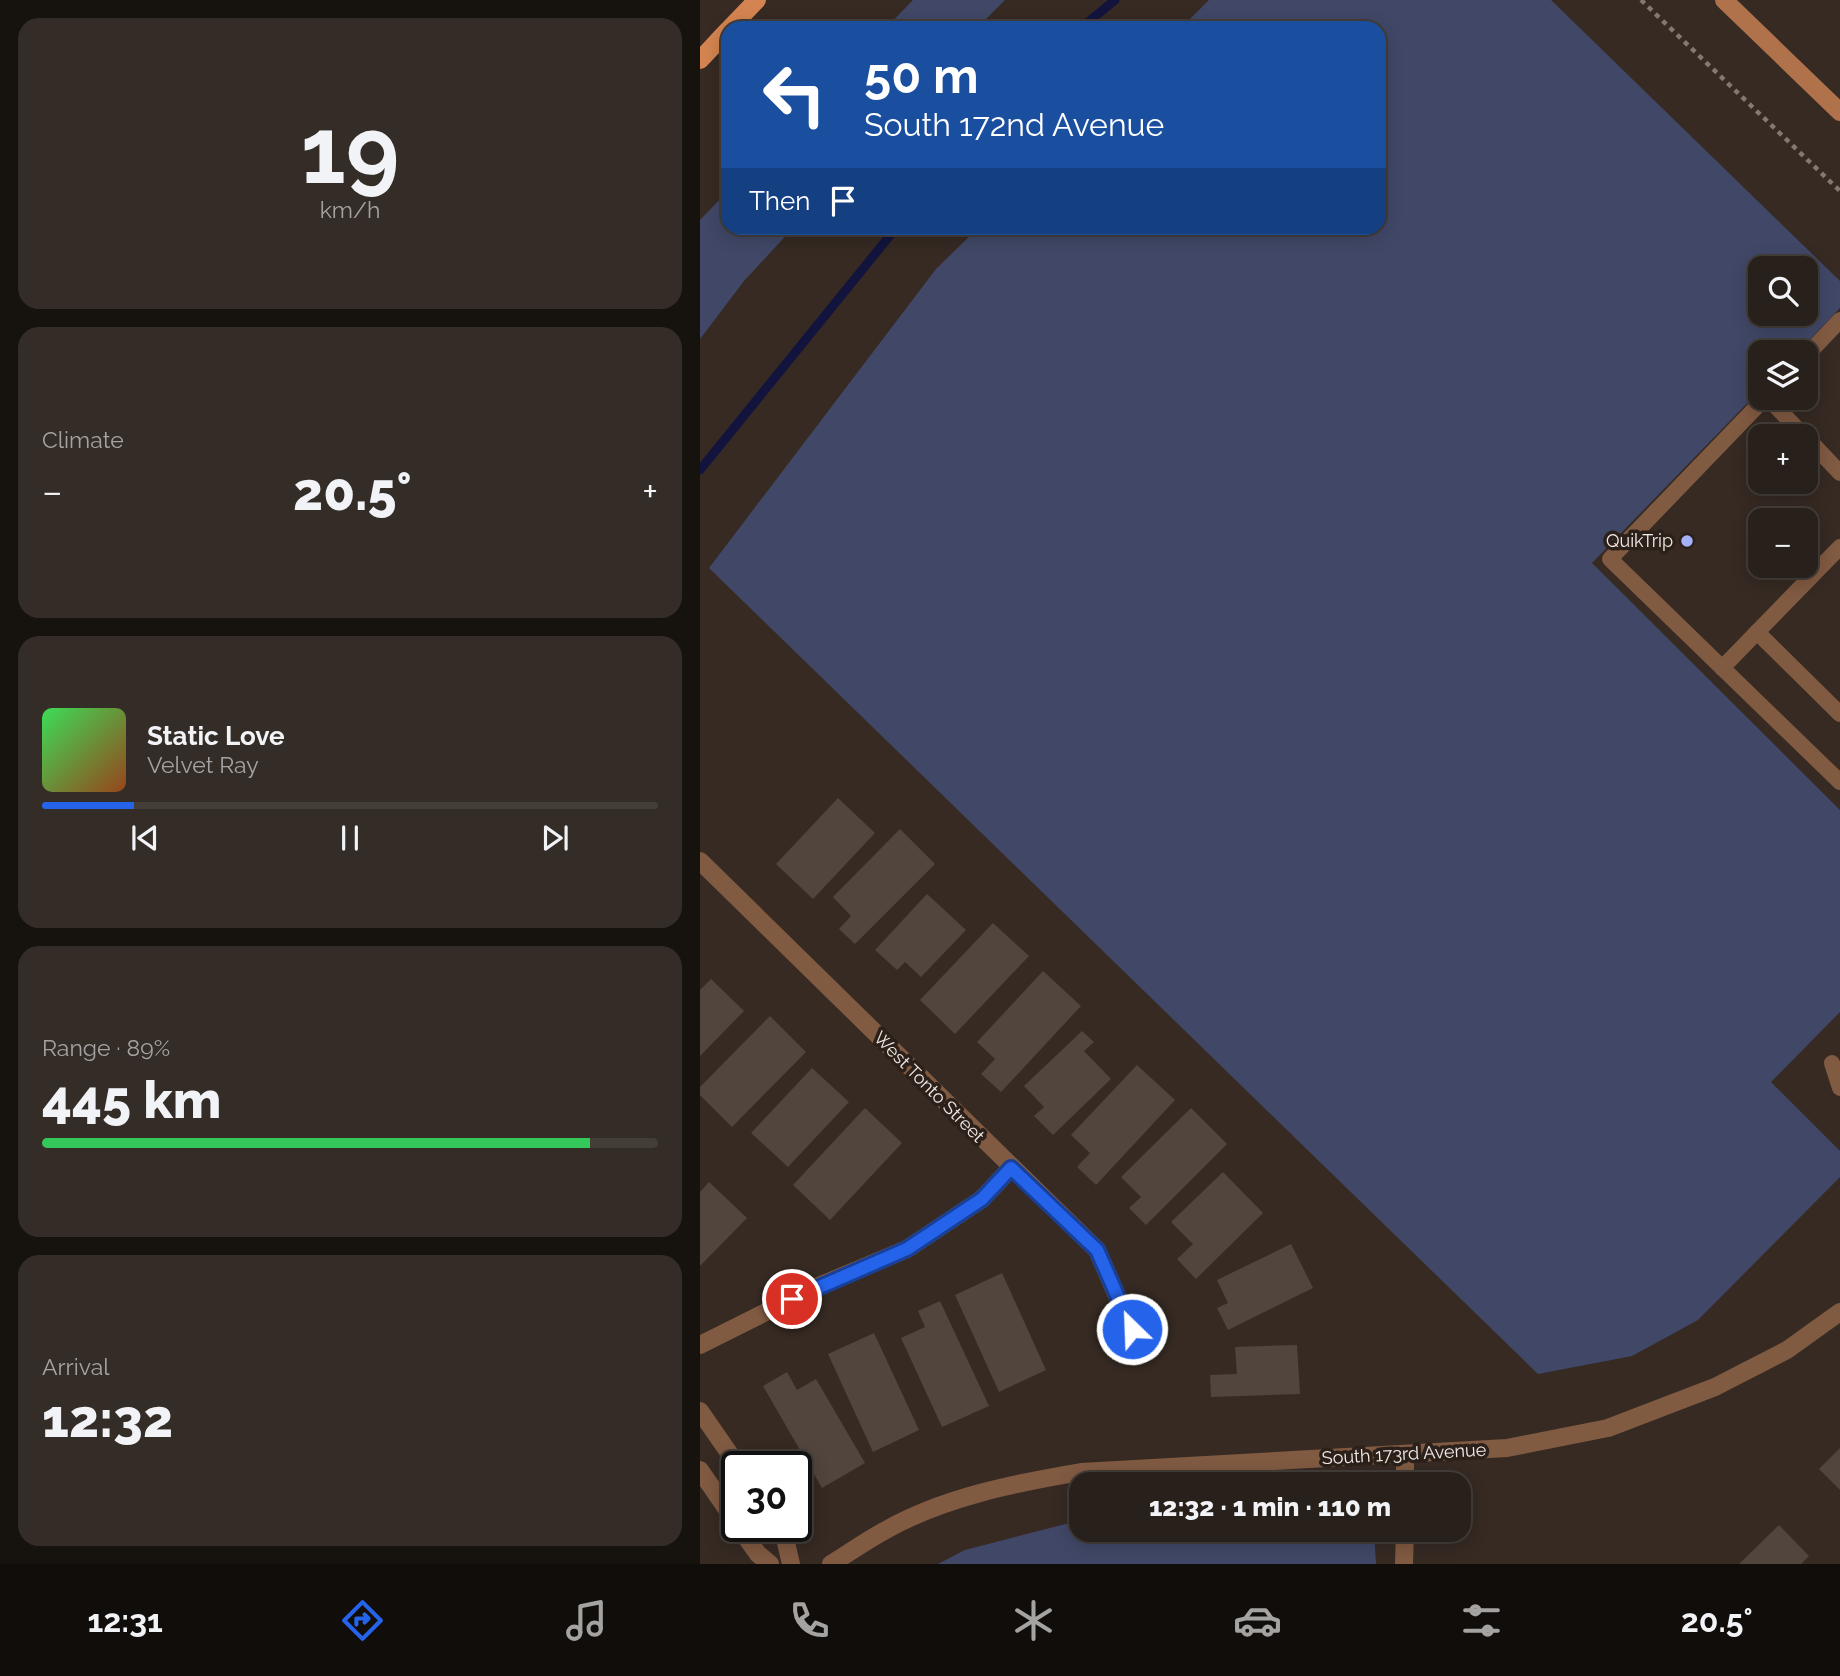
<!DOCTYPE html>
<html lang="en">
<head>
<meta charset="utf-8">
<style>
  :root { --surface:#28201a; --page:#342d27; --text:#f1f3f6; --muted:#a5a3a2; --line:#443e39; --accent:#2563eb }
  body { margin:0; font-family:Raleway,sans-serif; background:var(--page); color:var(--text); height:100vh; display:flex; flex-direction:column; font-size:26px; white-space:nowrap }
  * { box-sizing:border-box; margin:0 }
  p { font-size:23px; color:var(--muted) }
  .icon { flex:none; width:38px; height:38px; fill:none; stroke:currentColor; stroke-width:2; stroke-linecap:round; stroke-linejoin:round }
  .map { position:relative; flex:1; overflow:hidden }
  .side { display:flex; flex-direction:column; gap:18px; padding:18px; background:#16120e; width:700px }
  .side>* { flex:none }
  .top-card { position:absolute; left:21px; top:21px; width:665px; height:214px; border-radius:21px; box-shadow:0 4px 18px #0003,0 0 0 2px var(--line); background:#1a4fa0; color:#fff; overflow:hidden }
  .buttons { position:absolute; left:1048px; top:256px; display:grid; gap:14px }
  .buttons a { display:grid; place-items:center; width:70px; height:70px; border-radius:14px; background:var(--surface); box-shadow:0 4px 18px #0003,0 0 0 2px var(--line); font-size:35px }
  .speed { position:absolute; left:21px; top:1451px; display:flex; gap:14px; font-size:35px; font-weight:700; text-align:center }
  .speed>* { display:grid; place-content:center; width:91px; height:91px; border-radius:50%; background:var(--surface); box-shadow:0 4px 18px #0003,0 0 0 2px var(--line); line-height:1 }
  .speed .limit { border:4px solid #111; border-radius:10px; background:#fff; color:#111 }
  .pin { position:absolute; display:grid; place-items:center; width:60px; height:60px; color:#fff; margin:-30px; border:4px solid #fff; border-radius:50%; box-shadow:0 2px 7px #0007 }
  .me { position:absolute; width:77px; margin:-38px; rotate:336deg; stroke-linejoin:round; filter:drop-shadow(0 0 5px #0008) }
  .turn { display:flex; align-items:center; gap:24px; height:147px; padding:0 28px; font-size:32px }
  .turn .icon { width:91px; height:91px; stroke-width:2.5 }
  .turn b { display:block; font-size:49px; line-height:60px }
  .then { display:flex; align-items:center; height:66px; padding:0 28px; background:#0003; gap:14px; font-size:26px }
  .big { font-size:52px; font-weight:800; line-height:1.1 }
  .side .tile { flex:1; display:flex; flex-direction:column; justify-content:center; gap:10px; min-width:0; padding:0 24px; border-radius:21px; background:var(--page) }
  .side .dial { align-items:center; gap:0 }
  .dial b { font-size:91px; line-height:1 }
  .song { display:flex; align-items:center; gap:21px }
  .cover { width:84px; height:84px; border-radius:10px; background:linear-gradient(135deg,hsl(130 70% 55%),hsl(20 70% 35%)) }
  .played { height:7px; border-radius:4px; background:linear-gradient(90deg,var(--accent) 15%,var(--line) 15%) }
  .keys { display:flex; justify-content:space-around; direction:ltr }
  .heat { display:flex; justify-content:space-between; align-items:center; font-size:38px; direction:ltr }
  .charge { height:10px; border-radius:5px; background:linear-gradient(90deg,#34c759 89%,var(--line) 0) }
  .trip { position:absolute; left:369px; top:1472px; width:402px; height:70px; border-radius:21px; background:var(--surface); box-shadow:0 4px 18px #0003,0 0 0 2px var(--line); font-weight:800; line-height:70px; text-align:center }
  .tabs { display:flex; height:112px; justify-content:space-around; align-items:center; background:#100d0a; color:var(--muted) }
  .tabs .icon { width:49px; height:49px }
  .tabs .current { color:var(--accent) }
  .tabs b { font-size:32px; color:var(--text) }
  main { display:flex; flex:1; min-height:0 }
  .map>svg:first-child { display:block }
  .green { fill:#414867; fill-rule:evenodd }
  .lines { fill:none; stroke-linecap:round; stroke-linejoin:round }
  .stream { stroke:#12143e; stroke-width:9 }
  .building { fill:#52453d }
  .path { stroke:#837872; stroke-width:4.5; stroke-dasharray:5 5; stroke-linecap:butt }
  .service { stroke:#815a42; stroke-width:16 }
  .minor { stroke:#815a42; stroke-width:18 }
  .tertiary { stroke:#815a42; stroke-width:18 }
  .secondary { stroke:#af724b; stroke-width:18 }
  .primary { stroke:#d38450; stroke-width:18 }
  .route-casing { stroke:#184099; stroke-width:18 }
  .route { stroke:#2563eb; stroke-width:12 }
  .poi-dot { fill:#a4b2fc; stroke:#2c211a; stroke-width:2.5 }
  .labels { text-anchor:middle; stroke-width:7; stroke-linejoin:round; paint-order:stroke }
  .poi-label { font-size:18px; fill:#f2eae5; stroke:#2c211a; text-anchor:end }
  .street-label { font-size:18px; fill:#f2eae5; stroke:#2c211a }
</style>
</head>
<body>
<main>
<section class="side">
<div class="tile dial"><b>19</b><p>km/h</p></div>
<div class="tile"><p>Climate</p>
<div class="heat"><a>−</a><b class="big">20.5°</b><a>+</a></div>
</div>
<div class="tile">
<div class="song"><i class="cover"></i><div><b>Static Love</b><p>Velvet Ray</p></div></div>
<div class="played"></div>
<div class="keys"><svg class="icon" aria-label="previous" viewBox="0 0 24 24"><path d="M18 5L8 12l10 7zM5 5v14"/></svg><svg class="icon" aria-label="pause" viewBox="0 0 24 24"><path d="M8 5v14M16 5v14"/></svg><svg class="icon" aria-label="next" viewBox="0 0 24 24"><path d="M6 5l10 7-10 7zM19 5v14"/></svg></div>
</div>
<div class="tile"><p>Range · 89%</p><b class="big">445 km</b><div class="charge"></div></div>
<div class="tile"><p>Arrival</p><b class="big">12:32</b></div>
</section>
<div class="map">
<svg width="1140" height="1564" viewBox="0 0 1140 1564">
  <rect width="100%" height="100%" fill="#362a23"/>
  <g class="green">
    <polygon points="213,0 305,0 277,28 186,28"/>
    <path d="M509,0H851L1140,281V308L1098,352H1060V390L892,563L1140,810V1012L1071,1082L1140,1151V1177L998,1320L932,1356L838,1374L9,568L236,269L278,228H679V28H481ZM1060,268H1106V313H1060Z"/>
    <polygon points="28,191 28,228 93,228 44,281 0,339 0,220"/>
    <polygon points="381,1520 382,1530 674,1530 676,1564 238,1564 265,1550"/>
  </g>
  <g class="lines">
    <g class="stream">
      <polyline points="381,28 415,0"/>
      <polyline points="0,470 196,228"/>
    </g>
  </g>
  <g class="building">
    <polygon points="138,798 175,833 113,899 76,864"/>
    <polygon points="200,829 235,864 155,944 139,929 151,916 133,897"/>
    <polygon points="227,894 266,930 221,977 205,962 197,970 175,950"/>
    <polygon points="293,923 329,956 255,1034 220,1000"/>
    <polygon points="343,971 381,1006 301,1092 281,1074 295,1059 277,1042"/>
    <polygon points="11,979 44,1011 0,1056 0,990"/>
    <polygon points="70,1016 106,1052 32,1127 0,1095 0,1087"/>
    <polygon points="382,1031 394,1042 384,1051 411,1079 353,1135 334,1116 344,1107 324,1086"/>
    <polygon points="437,1065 475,1100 396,1185 377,1167 390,1153 371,1135"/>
    <polygon points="112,1068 149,1102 88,1167 51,1133"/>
    <polygon points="165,1108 202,1143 130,1220 93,1185"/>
    <polygon points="491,1108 527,1144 446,1225 429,1208 441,1197 421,1177"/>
    <polygon points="523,1172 563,1213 496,1279 477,1259 493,1244 471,1222"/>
    <polygon points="9,1182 47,1218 0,1266 0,1192"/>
    <polygon points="591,1244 613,1288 528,1330 517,1308 528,1303 517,1280"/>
    <polygon points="302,1273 346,1370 299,1392 255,1295"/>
    <polygon points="240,1301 289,1406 242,1427 201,1338 225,1327 218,1311"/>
    <polygon points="174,1333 219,1430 173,1452 128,1354"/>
    <polygon points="597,1345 600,1394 511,1397 510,1375 537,1374 535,1347"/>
    <polygon points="87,1372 97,1390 116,1379 165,1463 122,1488 63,1386"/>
    <polygon points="1140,1448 1140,1490 1119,1469"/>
    <polygon points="1079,1525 1109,1556 1101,1564 1039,1564"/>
  </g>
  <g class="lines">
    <polyline class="path" points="941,0 1140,191"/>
    <g class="service">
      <polyline points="1106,356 1140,320"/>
      <polyline points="1066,397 910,559 1140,782"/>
      <polyline points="1067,397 1104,436"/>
      <polyline points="1106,437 1140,473"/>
      <polyline points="1057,632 1140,714"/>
      <polyline points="1022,668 1140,547"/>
      <polyline points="1132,1063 1140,1088"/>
    </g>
    <g class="minor">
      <polyline points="0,861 397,1250 432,1330"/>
      <polyline points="0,1345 114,1288 207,1249 282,1199 311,1168"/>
      <polyline points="0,1411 38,1466"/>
      <polyline points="0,1470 37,1524"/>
      <polyline points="705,1484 705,1455"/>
      <polyline points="38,1526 58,1554 70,1564"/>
      <polyline points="79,1526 84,1534 91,1564"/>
      <polyline points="704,1564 705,1530"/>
    </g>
    <path class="tertiary" d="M131,1564C149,1553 167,1540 186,1530C244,1497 316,1483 381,1472L807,1448L908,1428L1015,1387L1087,1350L1140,1312"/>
    <polyline class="secondary" points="1024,0 1140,112"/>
    <g class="primary">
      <polyline points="30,28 57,0"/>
      <polyline points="0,60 28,30"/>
    </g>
  </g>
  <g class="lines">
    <g class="route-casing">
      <polyline id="route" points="92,1299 207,1249 282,1199 311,1168 397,1250 432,1329"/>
    </g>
    <use href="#route" class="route"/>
  </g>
  <circle class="poi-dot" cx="987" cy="541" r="7"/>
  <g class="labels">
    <g class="poi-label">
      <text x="973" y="547">QuikTrip</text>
    </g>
    <g class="street-label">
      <text transform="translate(229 1087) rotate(45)" y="6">West Tonto Street</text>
      <text transform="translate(704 1454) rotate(-3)" y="6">South 173rd Avenue</text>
    </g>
  </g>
</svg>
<div class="buttons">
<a><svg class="icon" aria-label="search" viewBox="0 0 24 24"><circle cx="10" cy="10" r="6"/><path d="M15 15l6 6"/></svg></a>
<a><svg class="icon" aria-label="layers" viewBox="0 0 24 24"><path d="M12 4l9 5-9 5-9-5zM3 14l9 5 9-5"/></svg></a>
<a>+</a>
<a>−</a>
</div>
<div class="speed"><div class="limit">30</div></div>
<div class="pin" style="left:92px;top:1299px;background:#d93025"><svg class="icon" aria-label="arrive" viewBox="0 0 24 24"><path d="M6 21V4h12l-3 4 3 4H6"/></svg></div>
<svg class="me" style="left:432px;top:1329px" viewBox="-20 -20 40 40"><circle r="17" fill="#2563eb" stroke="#fff" stroke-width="3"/><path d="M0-11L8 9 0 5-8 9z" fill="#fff"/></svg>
<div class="trip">12:32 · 1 min · 110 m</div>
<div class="top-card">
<div class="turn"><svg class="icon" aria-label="left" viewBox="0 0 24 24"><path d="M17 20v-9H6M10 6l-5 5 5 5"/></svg><div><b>50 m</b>South 172nd Avenue</div></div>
<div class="then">Then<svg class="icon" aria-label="arrive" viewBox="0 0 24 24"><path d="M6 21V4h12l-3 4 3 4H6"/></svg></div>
</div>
</div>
</main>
<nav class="tabs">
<b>12:31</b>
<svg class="icon current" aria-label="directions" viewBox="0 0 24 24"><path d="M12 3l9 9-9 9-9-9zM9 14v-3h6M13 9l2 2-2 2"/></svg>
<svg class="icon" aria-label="music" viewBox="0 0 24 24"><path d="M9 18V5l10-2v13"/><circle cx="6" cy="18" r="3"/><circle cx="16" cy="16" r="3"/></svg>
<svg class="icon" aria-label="phone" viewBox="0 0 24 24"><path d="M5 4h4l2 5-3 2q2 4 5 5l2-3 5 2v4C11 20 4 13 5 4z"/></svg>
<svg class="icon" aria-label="climate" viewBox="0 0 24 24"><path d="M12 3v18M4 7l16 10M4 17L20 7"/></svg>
<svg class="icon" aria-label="car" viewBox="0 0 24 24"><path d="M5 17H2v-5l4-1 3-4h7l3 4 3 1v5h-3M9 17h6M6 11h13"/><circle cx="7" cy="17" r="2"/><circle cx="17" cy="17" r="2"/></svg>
<svg class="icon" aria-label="filters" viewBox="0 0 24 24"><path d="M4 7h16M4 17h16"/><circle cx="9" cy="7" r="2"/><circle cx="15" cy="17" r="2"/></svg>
<b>20.5°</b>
</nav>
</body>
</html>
